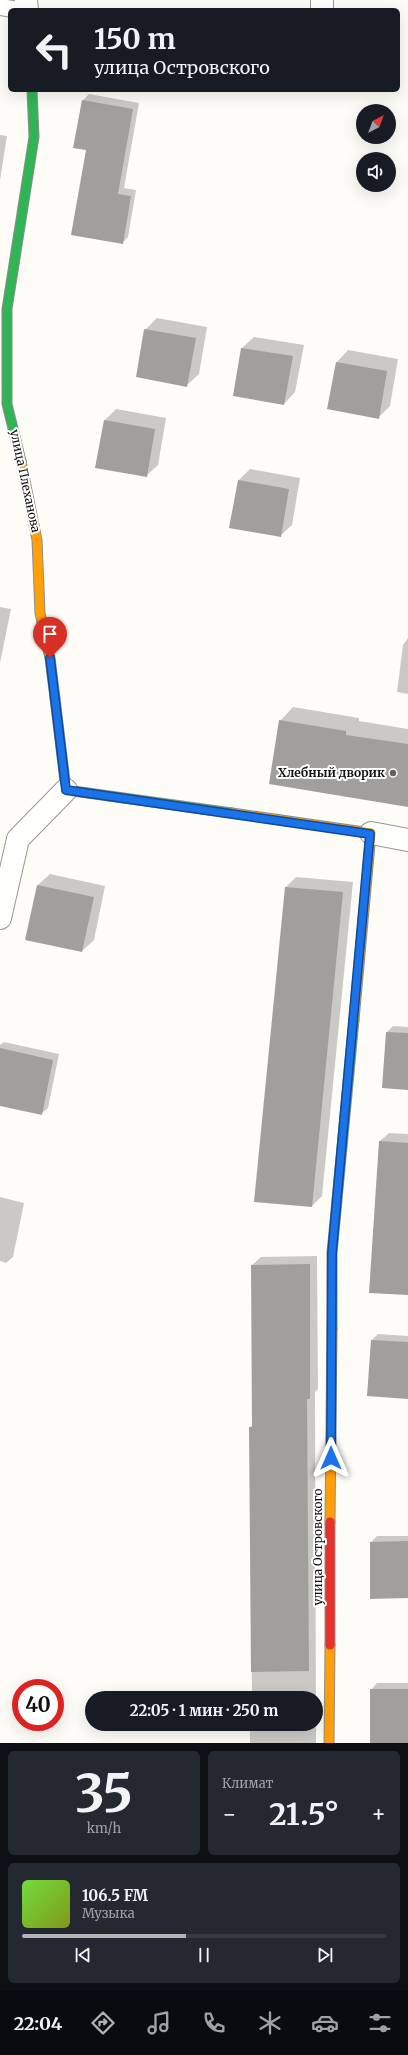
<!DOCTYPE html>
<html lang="ru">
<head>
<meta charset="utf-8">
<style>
  :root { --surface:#171b24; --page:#242831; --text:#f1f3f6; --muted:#9ea1a6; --line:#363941; --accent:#b2b2b3 }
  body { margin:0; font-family:Merriweather,serif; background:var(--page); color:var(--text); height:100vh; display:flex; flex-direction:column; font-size:15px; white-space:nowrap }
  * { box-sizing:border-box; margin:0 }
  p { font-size:13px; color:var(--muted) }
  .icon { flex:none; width:22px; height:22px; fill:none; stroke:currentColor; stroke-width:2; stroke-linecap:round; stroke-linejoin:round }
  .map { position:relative; height:1743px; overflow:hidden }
  .details { display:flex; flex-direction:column; gap:8px; padding:8px; background:#0d0f14; flex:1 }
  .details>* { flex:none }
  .banner { position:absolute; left:8px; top:8px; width:392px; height:84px; border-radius:6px; box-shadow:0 4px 16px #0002; background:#171b24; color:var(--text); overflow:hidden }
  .needle { width:26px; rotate:41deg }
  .buttons { position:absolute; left:356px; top:104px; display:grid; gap:8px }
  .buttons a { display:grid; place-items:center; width:40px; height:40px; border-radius:50%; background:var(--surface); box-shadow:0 4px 16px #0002; font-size:20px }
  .speed { position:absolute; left:12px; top:1679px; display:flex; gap:8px; font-size:20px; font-weight:700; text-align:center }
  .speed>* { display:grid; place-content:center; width:52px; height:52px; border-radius:50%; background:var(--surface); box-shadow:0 4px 16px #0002; line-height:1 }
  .speed .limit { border:6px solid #d22; background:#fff; color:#111 }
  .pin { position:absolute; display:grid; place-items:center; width:34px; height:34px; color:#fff; margin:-41px -17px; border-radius:50% 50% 50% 0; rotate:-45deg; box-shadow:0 0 4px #0007 }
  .pin .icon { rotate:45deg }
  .me { position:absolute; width:44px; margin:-22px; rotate:0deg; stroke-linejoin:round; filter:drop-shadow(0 0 3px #0008) }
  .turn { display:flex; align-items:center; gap:14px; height:84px; padding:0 20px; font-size:18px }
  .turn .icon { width:52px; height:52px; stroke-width:2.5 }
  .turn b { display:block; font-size:28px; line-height:34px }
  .big { font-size:30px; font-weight:700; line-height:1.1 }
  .details .tile { flex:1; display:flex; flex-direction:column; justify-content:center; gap:6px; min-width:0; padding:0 14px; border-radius:6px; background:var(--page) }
  .details .dial { align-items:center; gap:0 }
  .dial b { font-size:52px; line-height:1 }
  .song { display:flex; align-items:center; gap:12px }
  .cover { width:48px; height:48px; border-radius:6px; background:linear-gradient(135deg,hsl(100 70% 55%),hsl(70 70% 35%)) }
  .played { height:4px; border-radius:2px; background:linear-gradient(90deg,var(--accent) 45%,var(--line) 45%) }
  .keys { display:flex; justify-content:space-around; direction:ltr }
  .heat { display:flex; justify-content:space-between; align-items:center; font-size:22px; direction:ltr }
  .details .tiles { flex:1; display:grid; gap:8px; grid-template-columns:1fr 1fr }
  .tile:last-child { grid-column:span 2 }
  .trip { position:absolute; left:85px; top:1691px; width:238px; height:40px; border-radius:20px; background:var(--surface); box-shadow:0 4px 16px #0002; font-weight:700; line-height:40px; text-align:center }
  .menu { display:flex; height:64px; justify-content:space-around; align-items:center; background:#090b0e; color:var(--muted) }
  .menu .icon { width:28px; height:28px }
  .menu .selected { color:var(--accent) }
  .menu b { font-size:18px; color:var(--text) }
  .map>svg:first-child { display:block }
  .shadow { fill:#0003 }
  .building { fill:#a19f9c }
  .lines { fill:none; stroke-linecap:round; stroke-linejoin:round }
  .lane-casing { stroke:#979795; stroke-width:18 }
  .street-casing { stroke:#979795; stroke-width:24 }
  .fast-casing { stroke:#8e8d8b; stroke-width:11 }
  .slow-casing { stroke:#8e8d8b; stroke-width:11 }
  .jam-casing { stroke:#8e8d8b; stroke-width:11 }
  .lane { stroke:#fffffe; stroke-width:16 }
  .street { stroke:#fffffe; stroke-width:22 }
  .fast { stroke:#30b455; stroke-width:9 }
  .slow { stroke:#ff9f0a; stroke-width:9 }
  .jam { stroke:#e5322d; stroke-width:9 }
  .route-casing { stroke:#114b97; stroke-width:10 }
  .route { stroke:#1a73e8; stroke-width:7 }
  .poi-dot { fill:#646362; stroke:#fff; stroke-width:1.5 }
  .labels { text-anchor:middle; stroke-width:4; stroke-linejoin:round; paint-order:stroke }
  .street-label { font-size:12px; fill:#111; stroke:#fff }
  .poi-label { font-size:12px; font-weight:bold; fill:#111; stroke:#fff; text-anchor:end }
</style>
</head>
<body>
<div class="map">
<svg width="408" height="1743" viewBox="0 0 408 1743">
  <rect width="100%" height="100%" fill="#fdfcf7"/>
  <g class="shadow">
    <polygon points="89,94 139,103 124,188 136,190 128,237 122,243 87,149 74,147 83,100"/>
    <polygon points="0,135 7,136 0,180"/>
    <polygon points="157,318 207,327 199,374 187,385 145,330"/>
    <polygon points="254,337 304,345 295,392 284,404 242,348"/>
    <polygon points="348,350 398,359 390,406 378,418 328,408 337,362"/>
    <polygon points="116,409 166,418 158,465 146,476 104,421"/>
    <polygon points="250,469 300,478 292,525 280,536 239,480"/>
    <polygon points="0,607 11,609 0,663"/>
    <polygon points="408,638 408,694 397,692 403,645"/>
    <polygon points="293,707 359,718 359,721 408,729 408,805 280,721"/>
    <polygon points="50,874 105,886 94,940 82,951 38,885"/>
    <polygon points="296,877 353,882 322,1196 312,1206 255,1201 286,887"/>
    <polygon points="393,1026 408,1027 408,1089 387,1032"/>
    <polygon points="4,1042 59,1054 48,1108 41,1114 0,1105 0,1045"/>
    <polygon points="389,1133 408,1134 408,1294 380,1141"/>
    <polygon points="0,1197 24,1203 13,1257 6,1263 0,1261"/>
    <polygon points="317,1256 318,1389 315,1392 316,1743 250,1743 250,1724 316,1724 316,1698 252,1698 250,1427 253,1425 252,1265 261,1257"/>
    <polygon points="378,1334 408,1336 408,1398 372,1340"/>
    <polygon points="377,1536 408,1536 408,1597 371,1542"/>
    <polygon points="377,1683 408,1683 408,1743 371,1743 371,1690"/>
  </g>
  <g class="building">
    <polygon points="82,100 133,109 118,194 131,196 123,244 71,235 86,150 73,148"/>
    <polygon points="144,329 196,338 187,387 136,377"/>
    <polygon points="241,348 293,356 284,405 233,396"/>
    <polygon points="336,362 387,371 379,419 327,409"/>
    <polygon points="104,420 155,429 147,477 95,468"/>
    <polygon points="238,480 289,489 281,537 229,528"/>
    <polygon points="279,720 346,731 346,735 408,744 408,807 269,784"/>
    <polygon points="37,885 94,897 82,952 25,940"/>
    <polygon points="285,887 343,892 312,1207 254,1202"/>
    <polygon points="386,1032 408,1033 408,1090 382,1088"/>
    <polygon points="0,1048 53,1060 42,1115 0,1106"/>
    <polygon points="379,1141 408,1143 408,1295 369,1293"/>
    <polygon points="310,1264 310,1399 307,1399 309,1671 251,1672 249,1427 252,1427 251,1265"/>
    <polygon points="371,1340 408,1342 408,1399 367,1396"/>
    <polygon points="408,1541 408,1598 370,1599 370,1542"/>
    <rect x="370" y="1689" width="38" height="54"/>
  </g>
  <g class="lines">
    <g class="lane-casing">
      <polyline id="lane" points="0,7 18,10"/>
    </g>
    <g class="street-casing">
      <g id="street">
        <polyline points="26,0 27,10"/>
        <polyline points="322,0 322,10"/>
        <polyline points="371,833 408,840"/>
        <polyline points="0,918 18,839 66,790"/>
      </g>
    </g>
    <g class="fast-casing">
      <g id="fast">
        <polyline points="21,461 7,404 7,309 34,137 32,90"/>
        <polyline points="55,698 66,790 232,813"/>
        <polyline points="332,1329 332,1253 354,1020"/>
      </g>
    </g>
    <g class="slow-casing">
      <g id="slow">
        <polyline points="21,461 37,540 40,613 50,658 55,698"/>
        <polyline points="232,813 371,833 354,1020"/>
        <polyline points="330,1522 332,1329"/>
        <polyline points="329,1743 330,1645"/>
      </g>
    </g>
    <g class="jam-casing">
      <polyline id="jam" points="330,1645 330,1522"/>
    </g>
    <use href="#lane" class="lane"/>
    <use href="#street" class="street"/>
    <use href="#fast" class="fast"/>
    <use href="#slow" class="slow"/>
    <use href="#jam" class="jam"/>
  </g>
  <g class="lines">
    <g class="route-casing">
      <polyline id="route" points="50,658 66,790 370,834 332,1253 331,1458"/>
    </g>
    <use href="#route" class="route"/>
  </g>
  <circle class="poi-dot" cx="393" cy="773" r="4"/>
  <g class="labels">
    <g class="street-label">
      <text transform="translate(25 481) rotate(78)" y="4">улица Плеханова</text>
      <text transform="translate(318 1547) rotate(-90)" y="4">улица Островского</text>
    </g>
    <g class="poi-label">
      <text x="385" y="777">Хлебный дворик</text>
    </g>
  </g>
</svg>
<div class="buttons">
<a><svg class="needle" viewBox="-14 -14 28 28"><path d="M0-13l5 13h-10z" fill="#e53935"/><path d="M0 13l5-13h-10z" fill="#9ea1a6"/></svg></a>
<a><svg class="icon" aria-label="sound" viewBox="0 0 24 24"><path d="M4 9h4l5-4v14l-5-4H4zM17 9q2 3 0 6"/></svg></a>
</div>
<div class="speed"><div class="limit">40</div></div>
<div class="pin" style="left:50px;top:658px;background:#d93025"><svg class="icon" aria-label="arrive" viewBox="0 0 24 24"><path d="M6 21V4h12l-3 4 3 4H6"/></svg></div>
<svg class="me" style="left:331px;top:1458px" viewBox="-20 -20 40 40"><path d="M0-17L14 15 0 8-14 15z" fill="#1a73e8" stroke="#fff" stroke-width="4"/></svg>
<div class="trip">22:05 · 1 мин · 250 m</div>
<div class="banner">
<div class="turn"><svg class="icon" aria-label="left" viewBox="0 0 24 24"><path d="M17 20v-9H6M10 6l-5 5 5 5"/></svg><div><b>150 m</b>улица Островского</div></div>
</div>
</div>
<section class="details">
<div class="tiles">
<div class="tile dial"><b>35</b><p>km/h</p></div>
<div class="tile"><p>Климат</p>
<div class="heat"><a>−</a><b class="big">21.5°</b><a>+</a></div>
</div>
<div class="tile">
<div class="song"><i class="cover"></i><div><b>106.5 FM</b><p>Музыка</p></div></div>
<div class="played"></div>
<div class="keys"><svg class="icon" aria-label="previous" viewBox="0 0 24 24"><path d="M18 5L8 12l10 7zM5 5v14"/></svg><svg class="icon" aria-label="pause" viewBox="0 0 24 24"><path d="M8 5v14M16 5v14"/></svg><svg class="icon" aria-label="next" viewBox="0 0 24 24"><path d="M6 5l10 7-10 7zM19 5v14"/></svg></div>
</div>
</div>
</section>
<nav class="menu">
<b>22:04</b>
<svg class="icon selected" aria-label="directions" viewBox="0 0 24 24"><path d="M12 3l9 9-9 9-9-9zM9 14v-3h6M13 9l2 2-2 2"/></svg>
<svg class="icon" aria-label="music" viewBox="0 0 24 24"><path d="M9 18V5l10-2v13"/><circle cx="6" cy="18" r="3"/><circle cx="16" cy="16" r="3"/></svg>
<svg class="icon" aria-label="phone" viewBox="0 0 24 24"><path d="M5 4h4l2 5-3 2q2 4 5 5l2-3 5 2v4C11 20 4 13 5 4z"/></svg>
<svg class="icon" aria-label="climate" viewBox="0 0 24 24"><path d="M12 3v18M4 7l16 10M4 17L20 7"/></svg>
<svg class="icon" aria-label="car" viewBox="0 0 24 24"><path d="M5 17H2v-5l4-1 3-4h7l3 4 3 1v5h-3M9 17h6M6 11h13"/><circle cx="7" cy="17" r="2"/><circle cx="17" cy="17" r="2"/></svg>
<svg class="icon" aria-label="filters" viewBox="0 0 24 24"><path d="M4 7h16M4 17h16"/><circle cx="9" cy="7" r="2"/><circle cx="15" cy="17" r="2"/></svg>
</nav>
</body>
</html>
